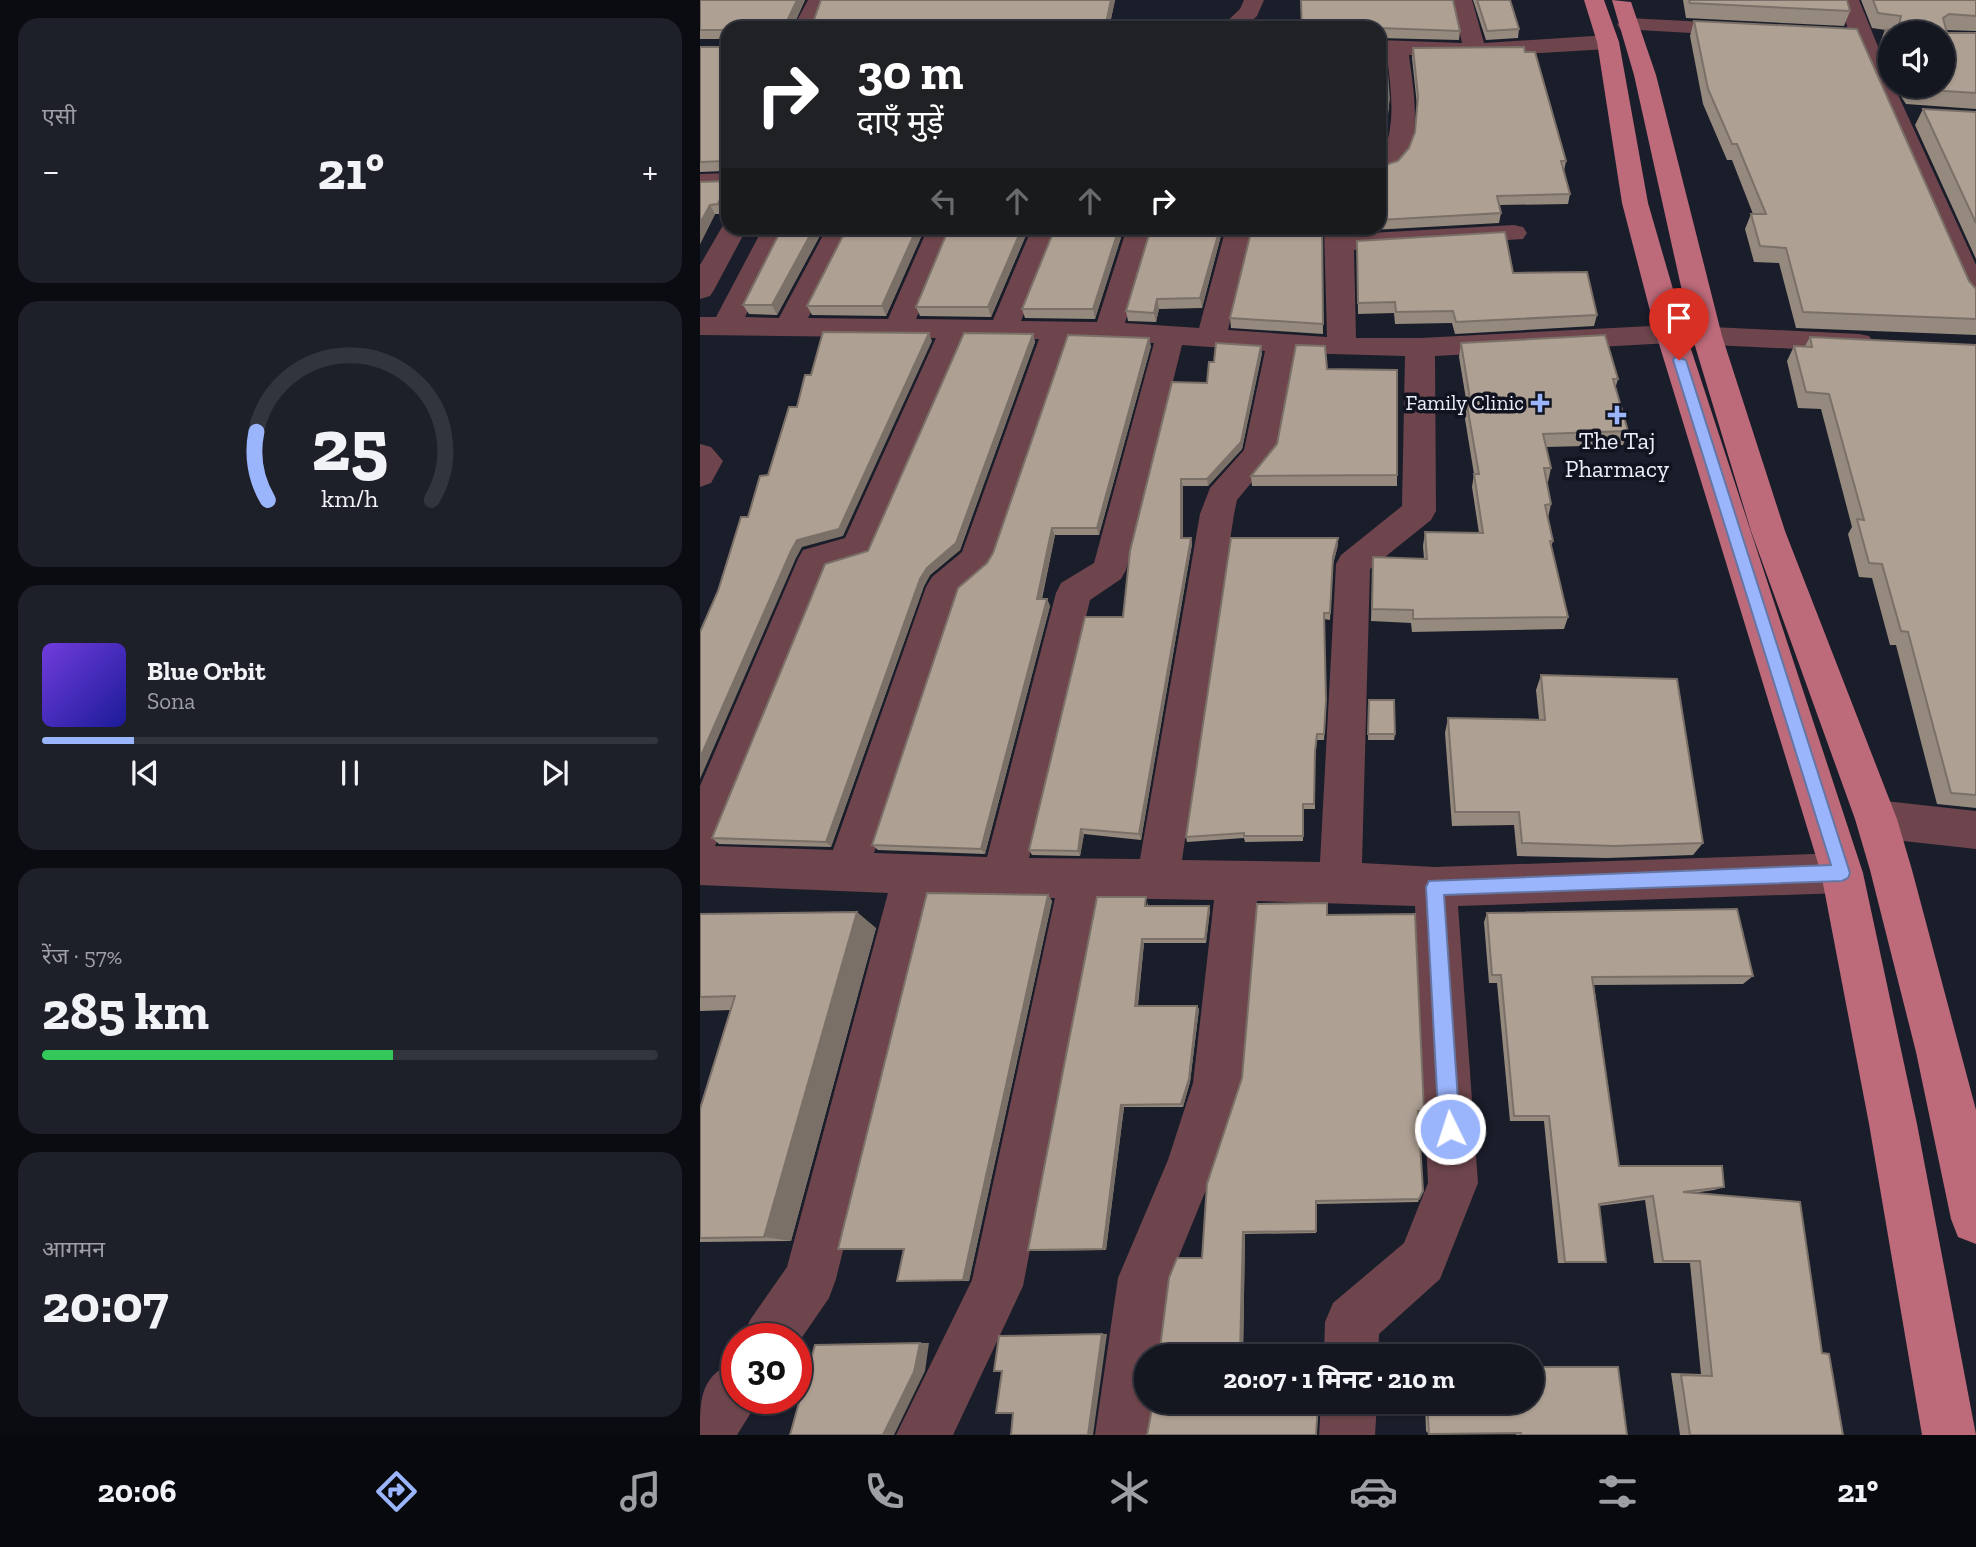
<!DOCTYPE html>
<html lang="hi">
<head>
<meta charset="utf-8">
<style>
  :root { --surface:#141620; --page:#1d1f29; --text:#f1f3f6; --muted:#9d9fa5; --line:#33353e; --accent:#9bb5fd }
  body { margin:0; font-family:"Zilla Slab","Noto Sans Devanagari",serif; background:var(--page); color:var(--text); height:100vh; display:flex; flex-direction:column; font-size:26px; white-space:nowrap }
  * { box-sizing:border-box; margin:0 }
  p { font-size:23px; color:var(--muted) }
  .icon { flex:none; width:38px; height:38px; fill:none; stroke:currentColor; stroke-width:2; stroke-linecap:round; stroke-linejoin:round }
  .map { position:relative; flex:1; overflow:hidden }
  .sheet { display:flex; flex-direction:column; gap:18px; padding:18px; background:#0b0c12; width:700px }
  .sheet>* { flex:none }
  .top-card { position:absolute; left:21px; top:21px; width:665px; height:214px; border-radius:21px; box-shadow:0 2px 5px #0004,0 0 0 2px var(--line); background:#202124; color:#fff; overflow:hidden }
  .buttons { position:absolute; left:1178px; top:21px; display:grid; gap:14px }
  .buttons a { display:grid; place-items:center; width:77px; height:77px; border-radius:50%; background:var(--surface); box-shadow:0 2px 5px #0004,0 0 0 2px var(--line); font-size:35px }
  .speed { position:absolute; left:21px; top:1323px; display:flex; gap:14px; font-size:35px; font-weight:700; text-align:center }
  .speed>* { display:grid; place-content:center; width:91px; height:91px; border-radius:50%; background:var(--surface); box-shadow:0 2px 5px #0004,0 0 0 2px var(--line); line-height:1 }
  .speed .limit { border:10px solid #d22; background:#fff; color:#111 }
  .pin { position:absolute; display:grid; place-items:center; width:60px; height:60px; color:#fff; margin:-72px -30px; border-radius:50% 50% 50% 0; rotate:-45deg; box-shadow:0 0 7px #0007 }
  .pin .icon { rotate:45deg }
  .me { position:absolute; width:77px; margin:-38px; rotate:356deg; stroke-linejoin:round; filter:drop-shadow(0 0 5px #0008) }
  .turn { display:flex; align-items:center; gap:24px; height:147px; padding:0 21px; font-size:32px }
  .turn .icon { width:91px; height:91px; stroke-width:2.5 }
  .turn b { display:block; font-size:49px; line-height:60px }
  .lanes { display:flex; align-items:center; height:66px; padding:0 21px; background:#0003; justify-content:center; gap:35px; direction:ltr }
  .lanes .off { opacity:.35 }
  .big { font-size:52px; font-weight:700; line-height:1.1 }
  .sheet .tile { flex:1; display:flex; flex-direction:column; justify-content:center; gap:10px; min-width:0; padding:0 24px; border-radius:21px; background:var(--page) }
  .sheet .dial { align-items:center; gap:0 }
  .dial svg { height:182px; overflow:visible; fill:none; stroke:var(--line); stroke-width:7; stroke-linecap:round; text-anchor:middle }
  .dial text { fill:var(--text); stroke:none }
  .song { display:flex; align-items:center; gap:21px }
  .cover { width:84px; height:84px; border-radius:10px; background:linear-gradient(135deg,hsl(260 70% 55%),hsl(240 70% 35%)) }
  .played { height:7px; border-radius:4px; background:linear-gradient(90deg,var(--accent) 15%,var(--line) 15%) }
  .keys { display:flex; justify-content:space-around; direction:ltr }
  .heat { display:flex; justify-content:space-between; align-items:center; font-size:38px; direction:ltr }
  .charge { height:10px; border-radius:5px; background:linear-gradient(90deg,#34c759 57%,var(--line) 0) }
  .trip { position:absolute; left:434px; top:1344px; width:410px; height:70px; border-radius:35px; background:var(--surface); box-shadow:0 2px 5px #0004,0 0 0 2px var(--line); font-weight:700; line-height:70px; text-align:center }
  .menu { display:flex; height:112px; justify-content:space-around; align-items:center; background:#08090d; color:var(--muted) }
  .menu .icon { width:49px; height:49px }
  .menu .current { color:var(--accent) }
  .menu b { font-size:32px; color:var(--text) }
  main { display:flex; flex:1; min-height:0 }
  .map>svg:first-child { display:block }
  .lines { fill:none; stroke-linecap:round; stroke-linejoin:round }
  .minor { fill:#6e454c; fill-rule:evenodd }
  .major { fill:#bd6a7a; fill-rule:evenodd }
  .wall { fill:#968a7e }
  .shaded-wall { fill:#7a7067 }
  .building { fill:#aea093; stroke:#7a7067; stroke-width:2 }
  .route { fill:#9bb5fd; stroke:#6576a4; stroke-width:2 }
  .poi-dot { fill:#9bb5fd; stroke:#111420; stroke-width:2.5 }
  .labels { text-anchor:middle; stroke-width:7; stroke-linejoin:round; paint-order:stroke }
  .far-poi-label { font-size:21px; fill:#eceef8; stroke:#111420; text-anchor:end }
  .poi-label { font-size:24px; fill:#eceef8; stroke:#111420 }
</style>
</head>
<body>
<main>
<section class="sheet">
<div class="tile"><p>एसी</p>
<div class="heat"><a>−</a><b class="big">21°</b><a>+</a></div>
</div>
<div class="tile dial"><svg viewBox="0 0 100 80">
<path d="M14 69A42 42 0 1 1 86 69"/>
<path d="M14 69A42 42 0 0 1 9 39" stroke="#9bb5fd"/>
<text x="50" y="56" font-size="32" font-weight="700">25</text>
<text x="50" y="72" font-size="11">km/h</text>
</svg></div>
<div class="tile">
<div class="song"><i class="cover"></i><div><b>Blue Orbit</b><p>Sona</p></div></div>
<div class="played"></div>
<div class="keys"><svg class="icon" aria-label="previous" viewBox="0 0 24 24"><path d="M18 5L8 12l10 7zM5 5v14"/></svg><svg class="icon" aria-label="pause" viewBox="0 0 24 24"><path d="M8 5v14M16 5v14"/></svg><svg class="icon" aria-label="next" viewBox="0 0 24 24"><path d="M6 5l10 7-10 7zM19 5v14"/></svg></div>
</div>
<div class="tile"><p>रेंज · 57%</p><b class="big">285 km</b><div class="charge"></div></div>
<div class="tile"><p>आगमन</p><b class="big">20:07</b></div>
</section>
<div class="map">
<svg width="1276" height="1435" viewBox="0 0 1276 1435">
  <rect width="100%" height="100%" fill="#1a1d2a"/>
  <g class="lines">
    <g class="minor">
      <polygon points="108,0 128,0 115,28 93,28"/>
      <polygon points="544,0 564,0 557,16 544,28 520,28 540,9"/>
      <path d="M752,0H772L784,43L908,35L919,42L908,49L775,57L709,55C713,91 730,164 679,176C679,158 688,146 690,128C694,103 689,78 687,54H679V40L762,43Z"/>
      <polygon points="1139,0 1159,0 1190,76 1190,86 1194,86 1276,265 1276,305 1266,302 1262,296 1150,36"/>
      <polygon points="928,18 1045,24 1056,30 1045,36 920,29 917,24"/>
      <polygon points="28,173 28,189 0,190 0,174"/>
      <polygon points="25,222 28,222 28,228 47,228 14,290 10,296 0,299 0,265"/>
      <path d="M814,225L823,227L827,233L823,239L654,250L656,338H720L971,325L1159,334L1169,336L1174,343L1169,350L1159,352L971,343L735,356L736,511L731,520L670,569L662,863L735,867L1142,853L1157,859L1163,873L1157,887L1142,893L758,906L778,1183L740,1279L679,1334L678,1356H624L625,1322L633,1303L704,1243L728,1183L715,906L557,901L541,1083L517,1163L470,1278L461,1356H446V1402H455L451,1435H395L418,1278L468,1160L493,1083L514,900L398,898L323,1286L253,1435H196L272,1280L355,898L230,896L136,1279L129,1298L96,1346V1339H42L50,1320L87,1267L188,893L0,885V786L98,559L103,550L145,538L236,338L0,335V317H16L63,228H89L45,317L79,318L127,228H153L108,318L188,319L228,228H254L216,319L293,320L332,228H358L321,321L397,322L427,228H453L425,323L499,328L526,228H552L528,330L627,337L624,228H650L652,234ZM265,338L339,339L262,552L232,577L226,587L133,850L15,846L128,569L170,557ZM368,340L454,343L394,563L361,583L356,593L287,857L174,853L259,594L289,568L294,559ZM482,345L565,351L544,450L510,488L500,514L440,859L329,858L390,600L421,579L426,570ZM594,353L705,356L702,506L641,555L636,564L620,862L482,860L534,514L537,500L575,454Z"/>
      <polygon points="0,444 11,447 23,461 11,483 0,487"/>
      <polygon points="1176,800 1276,811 1276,849 1176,838 1162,832 1155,819 1162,806"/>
      <path d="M37,1360V1398H60L37,1435H0C0,1397 0,1376 37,1360Z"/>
      <polygon points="621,1402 677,1402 675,1435 619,1435"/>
    </g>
    <g class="major">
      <polygon points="884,0 904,0 919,42 948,203 986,334 1163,873 1217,1124 1276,1435 1222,1435 1169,1124 1121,873 956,334 922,203 897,42"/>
      <polygon points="912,0 931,2 956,75 1022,336 1085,531 1197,819 1212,870 1276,1110 1276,1244 1258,1237 1251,1219 1216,1052 1170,870 1155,819 1051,531 992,336 934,75"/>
    </g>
  </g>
  <g class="wall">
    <polygon points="0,0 105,0 96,20 415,0 409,28 28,28 28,204 23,214 15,214 0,244 0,182 25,181 25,171 0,172 0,47 25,47 25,39 0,39"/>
    <polygon points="601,0 760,31 759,40 679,38 679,28"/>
    <polygon points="773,0 810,0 819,29 818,38 786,40"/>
    <polygon points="983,0 1147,0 1150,11 1144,26 986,18"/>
    <polygon points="1161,0 1276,0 1276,31 1246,30 1247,33 1276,33 1276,109 1206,104 1194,86 1242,86 1190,33 1190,70 1179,45 1185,30 1186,30 1172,28"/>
    <polygon points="994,21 1276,289 1276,335 1096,328 1079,263 1054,262 1045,229 1051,214 1053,214 1032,160 1027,160 1003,104 990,36"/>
    <polygon points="713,48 825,52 866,161 864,171 870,194 868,204 799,205 801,213 799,223 654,231 651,228 679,228 679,167 698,161 709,148 715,132 717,105 712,58"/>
    <polygon points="1223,109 1276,112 1276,259 1215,125"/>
    <polygon points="82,228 124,228 77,315 49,314 43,305"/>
    <polygon points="147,228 225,228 186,316 112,315 107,306"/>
    <polygon points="329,228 291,317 220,316 216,307"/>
    <polygon points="355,228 424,228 395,319 325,318 322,309"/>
    <polygon points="523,228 502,308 459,309 456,322 428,321 426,311"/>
    <polygon points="622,228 623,334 531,328 530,318"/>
    <polygon points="657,252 813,273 897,315 894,326 755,334 752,323 695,324 694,313 658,314"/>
    <polygon points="333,334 335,342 260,550 230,575 224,586 131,847 19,844 12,838 168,551"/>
    <polygon points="1110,337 1276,345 1276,808 1237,804 1196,645 1190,645 1172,578 1159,577 1148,534 1152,527 1121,409 1098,408 1087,361 1094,346 1105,346"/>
    <polygon points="761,343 918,379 915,389 928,431 923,445 846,447 851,468 848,482 846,482 851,504 848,518 853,541 851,547 868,617 864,629 712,632 711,623 671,621 673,557 724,559 723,546 725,532 779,533 772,487 774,474 765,419 767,405 759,357"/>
    <polygon points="451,346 399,535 355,535 342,599 347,599 350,606 285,854 178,850 172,845 287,563"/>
    <polygon points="562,353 542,449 508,486 483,486 483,538 491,538 492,544 441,840 384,834 380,856 332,855 329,850 423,617 514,362"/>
    <polygon points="627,369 697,475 697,486 552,486 551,476 577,444"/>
    <polygon points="638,545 633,564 630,620 624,619 626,706 624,740 617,740 615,757 615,809 603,809 603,841 545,842 544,838 487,842 486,837"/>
    <polygon points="841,675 1003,843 993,855 907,858 817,856 814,825 752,826 745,733 748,718 839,719 836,690"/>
    <polygon points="669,700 695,734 694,740 668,740"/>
    <polygon points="348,895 352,901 269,1281 197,1281 203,1250 146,1250 138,1249"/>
    <polygon points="448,902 448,906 509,906 510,910 506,943 444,943 438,1006 497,1006 499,1009 490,1082 483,1107 424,1107 406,1250 332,1251 328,1250"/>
    <polygon points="787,913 1053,976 1043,984 894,985 919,1166 1024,1187 1014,1190 993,1193 1122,1353 1143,1435 980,1435 971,1373 1001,1374 990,1263 954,1263 945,1200 899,1206 906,1262 899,1263 858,1263 844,1121 810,1121 797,983 789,983 784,922"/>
    <polygon points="0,914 176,928 91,1241 0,1242 0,1109 31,1010 0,1011"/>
    <polygon points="627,915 724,1111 722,1115 718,1115 719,1199 718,1202 616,1204 616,1233 545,1234 543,1356 460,1356 502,1258"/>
    <polygon points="831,1366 911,1366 918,1367 927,1435 816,1435 816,1433 729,1434 726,1431 725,1402 831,1402"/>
  </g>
  <g class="shaded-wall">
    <polygon points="97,0 105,0 92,28 87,21"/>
    <polygon points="411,0 415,0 409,28 405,28"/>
    <polygon points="689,99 689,109 679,165 679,157"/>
    <polygon points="28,183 28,204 23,214 18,204"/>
    <polygon points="10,205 15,214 0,244 0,223"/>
    <polygon points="114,228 124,228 77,315 72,305"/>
    <polygon points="217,228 225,228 186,316 182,306"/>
    <polygon points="322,228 329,228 291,317 288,307"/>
    <polygon points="419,228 424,228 395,319 393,309"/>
    <polygon points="520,228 523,228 502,308 500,298"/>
    <polygon points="457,299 459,309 456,322 454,313"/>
    <polygon points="229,333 232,341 143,536 102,547 96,558 0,779 0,758 91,551"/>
    <polygon points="333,334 335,342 260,550 230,575 224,586 131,847 126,842 220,579"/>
    <polygon points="449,338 451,346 399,535 397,528"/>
    <polygon points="561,346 562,353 542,449 508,486 507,479"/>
    <polygon points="481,479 483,486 483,544 481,538"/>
    <polygon points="352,528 355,535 340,606 337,599"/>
    <polygon points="491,538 492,544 441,840 439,834"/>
    <polygon points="638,538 638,545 633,564 630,620 633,557"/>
    <polygon points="347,599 350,606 285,854 281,849"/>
    <polygon points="381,829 384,834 380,856 378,851"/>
    <polygon points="348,895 352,901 269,1281 263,1280"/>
    <polygon points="509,906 510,910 506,943 505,939"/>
    <polygon points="157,912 176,928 91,1241 64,1237"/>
    <polygon points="442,939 444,943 437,1010 435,1006"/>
    <polygon points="497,1006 499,1009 490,1082 483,1107 481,1104"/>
    <polygon points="421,1105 424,1107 406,1250 403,1249"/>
    <polygon points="543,1232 545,1234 543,1356 540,1356"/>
    <polygon points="402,1334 407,1334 393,1435 388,1435"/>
    <polygon points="220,1343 229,1343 225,1371 194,1435 183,1435"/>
  </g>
  <g class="building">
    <polygon points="0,0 97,0 87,21 114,20 121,0 411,0 405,28 28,28 28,183 18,204 10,205 0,223 0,182 25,181 25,161 0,162 0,47 25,47 25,30 0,30"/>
    <polygon points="601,0 753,0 760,31 679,28 602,28"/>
    <polygon points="777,0 810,0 819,29 787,31"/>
    <polygon points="989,0 1147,0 1150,11 990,3"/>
    <polygon points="1173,0 1276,0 1276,16 1249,14 1243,18 1247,33 1276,33 1276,93 1213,89 1211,86 1242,86 1242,33 1190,33 1190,40 1185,30 1198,29 1201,16 1178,13"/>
    <polygon points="994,21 1157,29 1269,281 1276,289 1276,319 1103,312 1086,248 1060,246 1051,214 1066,214 1037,144 1032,144 1008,89"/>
    <polygon points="679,45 685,47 689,99 679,157"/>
    <polygon points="824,47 825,52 835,52 866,161 861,161 870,194 797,196 801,213 679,220 679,167 698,161 709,148 715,132 718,96 713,48"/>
    <polygon points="1223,109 1276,112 1276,223"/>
    <polygon points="82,228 114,228 72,305 43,305"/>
    <polygon points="147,228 217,228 182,306 107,306"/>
    <polygon points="249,228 322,228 288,307 216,307"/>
    <polygon points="355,228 419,228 393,309 322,309"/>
    <polygon points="451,228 520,228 500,298 457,299 454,313 426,311"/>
    <polygon points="552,228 622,228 623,324 530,318"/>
    <polygon points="805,232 813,273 887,272 897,315 756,322 753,311 696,312 695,302 658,303 657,241"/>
    <polygon points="123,332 229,333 139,529 97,540 91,551 0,758 0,632 18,591 41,517 48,517 60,476 68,475 89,407 97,407 105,375 111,375"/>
    <polygon points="264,333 333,334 256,543 227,568 220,579 126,842 12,838 125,564 168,551"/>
    <polygon points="368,335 449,338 397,528 352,528 337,599 347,599 281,849 172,845 258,588 287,563 293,553"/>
    <polygon points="905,335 918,379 913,379 928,431 843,434 851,468 844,468 851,504 845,505 853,541 850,541 868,617 713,619 713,610 672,609 673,557 727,559 725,532 783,533 774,474 779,474 767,405 771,405 761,343"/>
    <polygon points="1110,337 1276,345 1276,795 1251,793 1208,632 1201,631 1182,564 1169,563 1157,519 1164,520 1129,394 1106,392 1094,346 1112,347"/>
    <polygon points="516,343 561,346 541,442 507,479 481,479 481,538 491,538 439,834 381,829 378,851 329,850 385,617 423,617 430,551 472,382 507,383 509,362 514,362"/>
    <polygon points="596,345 625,346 627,369 697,370 697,475 551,476 577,444"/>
    <polygon points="531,538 638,538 633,557 630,613 624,613 626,700 624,734 617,734 615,751 614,804 603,804 603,836 544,836 544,833 486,837"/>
    <polygon points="841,675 977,679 1003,843 914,846 822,843 819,812 755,812 748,718 845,720"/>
    <polygon points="669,700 694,700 695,734 668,734"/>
    <polygon points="227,893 348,895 263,1280 197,1281 204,1249 138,1249"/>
    <polygon points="397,897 446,897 445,906 509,906 505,939 442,939 435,1006 497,1006 489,1079 481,1104 421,1105 403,1249 328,1250"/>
    <polygon points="627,903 627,915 715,914 724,1111 718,1111 723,1191 719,1199 616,1201 616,1231 543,1232 540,1356 459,1356 469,1278 477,1258 502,1258 507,1184 542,1078 557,904"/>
    <polygon points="1037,909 1053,976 892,977 919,1166 1022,1166 1024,1187 983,1192 1100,1202 1122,1353 1129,1354 1143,1435 990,1435 981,1375 1012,1376 1000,1261 963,1261 953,1196 899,1204 906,1262 865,1262 849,1116 814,1116 801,975 792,975 787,913"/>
    <polygon points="157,912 64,1237 0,1238 0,1109 35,996 0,997 0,914"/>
    <polygon points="402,1334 388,1435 311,1435 313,1413 296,1413 302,1371 294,1371 299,1336"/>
    <polygon points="220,1343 214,1372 183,1435 90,1435 115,1345"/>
    <polygon points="444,1359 446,1359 446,1402 629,1402 618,1404 616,1435 447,1435 453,1404 444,1401"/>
    <polygon points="831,1367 918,1367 927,1435 821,1435 821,1433 729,1434 727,1402 831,1402"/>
  </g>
  <polygon class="route" points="975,357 986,360 1150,873 1148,878 1142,881 744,895 760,1129 757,1136 750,1139 742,1136 739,1129 726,887 729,881 1131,865 973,360"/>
  <g class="poi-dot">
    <path d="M836.5 392.5h7v7h7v7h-7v7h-7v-7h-7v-7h7z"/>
    <path d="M913.5 404.5h7v7h7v7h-7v7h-7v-7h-7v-7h7z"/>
  </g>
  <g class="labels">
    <g class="far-poi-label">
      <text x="824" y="410">Family Clinic</text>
    </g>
    <g class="poi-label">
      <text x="917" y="449">The Taj<tspan x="917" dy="28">Pharmacy</tspan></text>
    </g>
  </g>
</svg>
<div class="buttons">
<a><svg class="icon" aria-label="sound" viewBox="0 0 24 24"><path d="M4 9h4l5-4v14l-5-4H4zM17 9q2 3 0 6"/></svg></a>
</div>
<div class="speed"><div class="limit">30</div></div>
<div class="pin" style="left:979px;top:360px;background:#d93025"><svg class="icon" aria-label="arrive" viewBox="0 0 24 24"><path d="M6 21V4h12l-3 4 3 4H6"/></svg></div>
<svg class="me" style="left:750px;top:1129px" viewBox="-20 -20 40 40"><circle r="17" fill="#9bb5fd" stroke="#fff" stroke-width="3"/><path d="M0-11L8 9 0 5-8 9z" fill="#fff"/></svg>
<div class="trip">20:07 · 1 मिनट · 210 m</div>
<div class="top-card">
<div class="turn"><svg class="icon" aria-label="right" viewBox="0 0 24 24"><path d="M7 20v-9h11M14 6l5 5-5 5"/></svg><div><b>30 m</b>दाएँ मुड़ें</div></div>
<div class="lanes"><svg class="icon off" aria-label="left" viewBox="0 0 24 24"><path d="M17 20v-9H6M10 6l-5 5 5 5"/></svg><svg class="icon off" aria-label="ahead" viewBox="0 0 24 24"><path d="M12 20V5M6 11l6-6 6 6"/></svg><svg class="icon off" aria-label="ahead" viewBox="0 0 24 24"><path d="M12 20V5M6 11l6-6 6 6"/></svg><svg class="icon" aria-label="right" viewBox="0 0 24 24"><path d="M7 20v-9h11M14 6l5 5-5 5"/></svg></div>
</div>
</div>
</main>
<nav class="menu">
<b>20:06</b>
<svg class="icon current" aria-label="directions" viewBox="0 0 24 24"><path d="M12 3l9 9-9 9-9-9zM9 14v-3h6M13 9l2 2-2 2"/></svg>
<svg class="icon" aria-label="music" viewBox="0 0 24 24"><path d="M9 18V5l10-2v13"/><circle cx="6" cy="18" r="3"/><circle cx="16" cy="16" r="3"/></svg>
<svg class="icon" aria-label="phone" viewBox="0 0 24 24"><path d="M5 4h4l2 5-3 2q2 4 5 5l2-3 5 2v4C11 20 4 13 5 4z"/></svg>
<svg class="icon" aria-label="climate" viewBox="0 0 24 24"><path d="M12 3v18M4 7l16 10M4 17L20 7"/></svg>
<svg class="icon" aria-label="car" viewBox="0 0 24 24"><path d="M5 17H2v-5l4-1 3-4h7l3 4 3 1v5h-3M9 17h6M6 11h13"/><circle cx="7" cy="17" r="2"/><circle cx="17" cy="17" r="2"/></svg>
<svg class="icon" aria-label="filters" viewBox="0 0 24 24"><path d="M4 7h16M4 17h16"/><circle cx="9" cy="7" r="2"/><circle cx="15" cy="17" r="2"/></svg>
<b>21°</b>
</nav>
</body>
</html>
